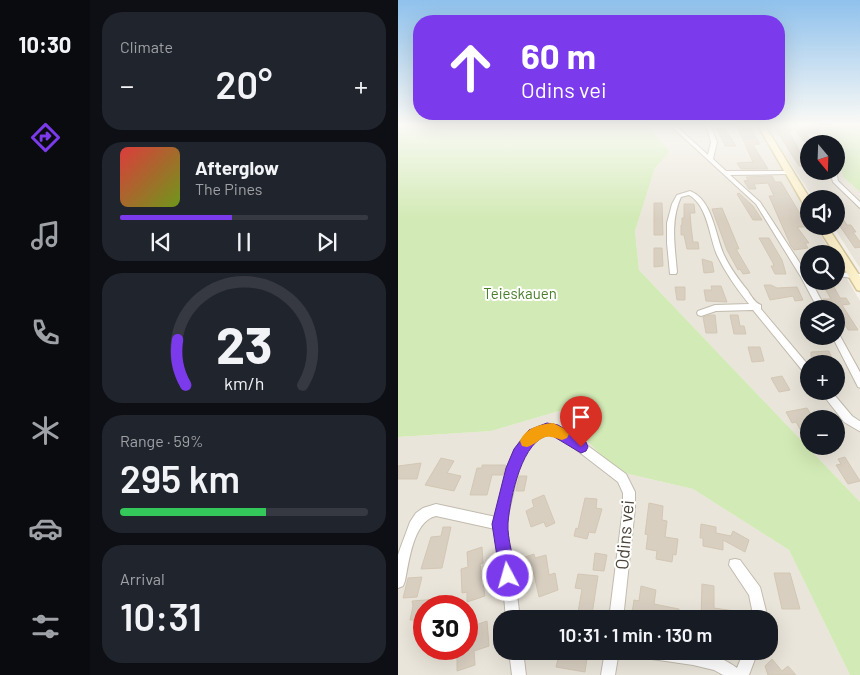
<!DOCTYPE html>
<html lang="en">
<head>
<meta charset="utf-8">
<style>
  :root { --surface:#171b24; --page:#20242c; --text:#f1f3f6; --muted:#9ea1a6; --line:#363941; --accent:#7c3aed }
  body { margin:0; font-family:Barlow,sans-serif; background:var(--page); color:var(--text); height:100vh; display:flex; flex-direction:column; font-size:19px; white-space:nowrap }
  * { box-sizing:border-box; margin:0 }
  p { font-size:16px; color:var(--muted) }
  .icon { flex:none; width:28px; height:28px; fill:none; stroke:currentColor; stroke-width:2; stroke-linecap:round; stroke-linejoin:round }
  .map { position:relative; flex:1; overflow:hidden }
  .details { display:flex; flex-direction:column; gap:12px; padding:12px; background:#0d0f14; width:308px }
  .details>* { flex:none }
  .hud { position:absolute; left:15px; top:15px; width:372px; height:105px; border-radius:20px; box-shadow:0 5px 20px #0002; background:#7c3aed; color:#fff; overflow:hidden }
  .needle { width:32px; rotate:161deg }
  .fabs { position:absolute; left:402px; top:135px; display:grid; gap:10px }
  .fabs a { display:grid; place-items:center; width:45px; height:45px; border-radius:50%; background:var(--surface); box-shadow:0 5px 20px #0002; font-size:25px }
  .speed { position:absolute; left:15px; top:595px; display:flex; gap:10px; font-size:25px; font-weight:700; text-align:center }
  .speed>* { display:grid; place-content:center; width:65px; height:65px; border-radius:50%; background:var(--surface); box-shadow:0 5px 20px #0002; line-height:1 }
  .speed .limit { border:8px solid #d22; background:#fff; color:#111 }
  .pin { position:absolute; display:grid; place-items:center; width:42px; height:42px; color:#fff; margin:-51px -21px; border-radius:50% 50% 50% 0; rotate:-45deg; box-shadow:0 0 5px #0007 }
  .pin .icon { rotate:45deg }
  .me { position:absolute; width:55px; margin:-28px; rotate:354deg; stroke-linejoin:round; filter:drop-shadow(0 0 4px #0008) }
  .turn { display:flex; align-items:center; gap:18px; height:105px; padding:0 25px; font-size:22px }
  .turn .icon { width:65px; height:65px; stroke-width:2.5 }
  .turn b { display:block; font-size:35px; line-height:42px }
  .big { font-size:38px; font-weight:600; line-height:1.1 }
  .details .tile { flex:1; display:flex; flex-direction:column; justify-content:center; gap:8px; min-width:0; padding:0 18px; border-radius:20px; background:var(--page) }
  .details .dial { align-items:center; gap:0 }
  .dial svg { height:130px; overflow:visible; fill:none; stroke:var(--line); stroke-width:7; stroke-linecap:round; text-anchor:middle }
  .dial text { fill:var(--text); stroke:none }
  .song { display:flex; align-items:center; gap:15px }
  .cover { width:60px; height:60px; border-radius:8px; background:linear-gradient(135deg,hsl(0 70% 55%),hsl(80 70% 35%)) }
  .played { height:5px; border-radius:2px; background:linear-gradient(90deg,var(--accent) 45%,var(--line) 45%) }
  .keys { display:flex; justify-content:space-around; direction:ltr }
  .heat { display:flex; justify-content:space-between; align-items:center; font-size:28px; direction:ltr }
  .charge { height:8px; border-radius:4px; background:linear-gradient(90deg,#34c759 59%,var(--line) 0) }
  .trip { position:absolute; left:95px; top:610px; width:285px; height:50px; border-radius:20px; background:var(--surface); box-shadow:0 5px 20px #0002; font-weight:600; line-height:50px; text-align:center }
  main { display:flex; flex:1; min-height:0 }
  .dock { display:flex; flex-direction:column; width:90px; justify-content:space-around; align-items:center; background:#090b0e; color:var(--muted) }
  .dock .icon { width:35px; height:35px }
  .dock .active { color:var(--accent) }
  .dock b { font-size:22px; color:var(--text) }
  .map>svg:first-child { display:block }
  .residential { fill:#eae5da; fill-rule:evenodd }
  .green { fill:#d2eab5 }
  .building { fill:#d8cfc1; stroke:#d3c7b4 }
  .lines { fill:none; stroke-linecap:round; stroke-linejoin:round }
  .street-casing { stroke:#c2bbae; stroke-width:2 }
  .secondary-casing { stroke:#d6c79b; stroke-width:3 }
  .street { fill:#fff; fill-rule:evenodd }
  .secondary { fill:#fff3cd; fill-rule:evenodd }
  .route { fill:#7c3aed; stroke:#51269a }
  .slow { fill:#f59e0b }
  .labels { text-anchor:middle; stroke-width:4; stroke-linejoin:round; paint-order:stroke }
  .park-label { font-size:15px; fill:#4a7f2a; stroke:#fff }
  .near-street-label { font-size:18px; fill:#4b4439; stroke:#fff }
</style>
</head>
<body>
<main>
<nav class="dock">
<b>10:30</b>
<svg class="icon active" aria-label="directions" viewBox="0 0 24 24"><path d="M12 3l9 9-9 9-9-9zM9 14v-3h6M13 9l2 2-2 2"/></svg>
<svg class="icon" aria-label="music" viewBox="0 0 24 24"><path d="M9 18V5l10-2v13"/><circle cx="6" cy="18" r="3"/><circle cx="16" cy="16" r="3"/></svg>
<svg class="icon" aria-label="phone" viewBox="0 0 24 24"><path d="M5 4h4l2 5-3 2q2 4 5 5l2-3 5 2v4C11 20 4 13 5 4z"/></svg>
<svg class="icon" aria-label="climate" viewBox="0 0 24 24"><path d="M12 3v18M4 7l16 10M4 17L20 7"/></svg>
<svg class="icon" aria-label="car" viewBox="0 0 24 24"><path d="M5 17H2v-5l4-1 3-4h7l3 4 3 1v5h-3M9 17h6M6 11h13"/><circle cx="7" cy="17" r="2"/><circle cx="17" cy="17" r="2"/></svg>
<svg class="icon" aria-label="filters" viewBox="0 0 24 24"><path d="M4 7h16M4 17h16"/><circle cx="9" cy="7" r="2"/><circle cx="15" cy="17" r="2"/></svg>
</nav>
<section class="details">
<div class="tile"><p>Climate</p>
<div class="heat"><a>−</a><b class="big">20°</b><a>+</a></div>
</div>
<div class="tile">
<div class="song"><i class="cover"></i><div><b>Afterglow</b><p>The Pines</p></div></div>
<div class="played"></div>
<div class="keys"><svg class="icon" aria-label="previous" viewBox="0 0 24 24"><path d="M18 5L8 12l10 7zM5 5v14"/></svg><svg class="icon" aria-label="pause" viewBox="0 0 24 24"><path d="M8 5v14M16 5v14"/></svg><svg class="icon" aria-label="next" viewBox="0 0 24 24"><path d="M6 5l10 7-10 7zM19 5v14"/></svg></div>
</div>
<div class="tile dial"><svg viewBox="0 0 100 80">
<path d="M14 69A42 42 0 1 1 86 69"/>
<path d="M14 69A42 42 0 0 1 9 41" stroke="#7c3aed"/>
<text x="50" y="56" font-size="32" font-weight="700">23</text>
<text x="50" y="72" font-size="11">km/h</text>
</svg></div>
<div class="tile"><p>Range · 59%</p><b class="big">295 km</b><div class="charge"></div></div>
<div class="tile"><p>Arrival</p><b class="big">10:31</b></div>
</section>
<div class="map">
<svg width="463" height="675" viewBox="0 0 463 675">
  <rect width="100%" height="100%" fill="#f6f3ec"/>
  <g class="residential">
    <path d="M249,124H359L411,216V226H417L434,254H411V281H439V262L462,301V502L241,270L237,231L257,168L272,152ZM411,309H439V336H411ZM411,364H439V391H411ZM411,419H439V446H411Z"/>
    <polygon points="367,124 426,124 429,131 414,137 417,144 411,144 411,155 407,156 407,162 411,162 411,171 439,171 439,163 442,163 445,177 462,192 462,268 435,226 439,226 439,199 416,199"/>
    <path d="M161,411L218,471L295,489L391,550L452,675H0V437L93,431ZM26,606H69V649H26ZM104,619H371V651H104Z"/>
  </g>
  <g class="green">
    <polygon points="0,124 249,124 272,152 257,168 237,231 241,270 462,502 462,675 452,675 391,550 295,489 218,471 161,411 93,431 0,437"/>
    <polygon points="426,124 462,124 462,192 445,177 442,163 439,163 439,144 417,144 413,137 429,131"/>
  </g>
  <g class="building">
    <polygon points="317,124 324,124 338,146 327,146"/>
    <polygon points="338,124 350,124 362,144 355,145 370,169 343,169 339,163 355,162"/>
    <polygon points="402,124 399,126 419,126 423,133 408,133 413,141 408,144 396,128 391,131 409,166 401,166 375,125"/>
    <polygon points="374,176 377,182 383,182 410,227 399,227 411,243 407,243 410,248 396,250 393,246 371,196 376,196 370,183 356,184 358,189 351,189 346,181 350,180 348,177"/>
    <polygon points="341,193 355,206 364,220 355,220 339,194"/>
    <polygon points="256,203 264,203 265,235 256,235"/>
    <polygon points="286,204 296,204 297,213 292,213 293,226 295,242 300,242 301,249 289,249 286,235 283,235 283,225 284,225 284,218 286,218"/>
    <polygon points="324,208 341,249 338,249 352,273 345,274 342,269 340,270 329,250 314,209"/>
    <polygon points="439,210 449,225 453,225 458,232 455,232 463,243 463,247 457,248 439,222"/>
    <polygon points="361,238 371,238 384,260 388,274 377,274 373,266 376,266 375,263"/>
    <polygon points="256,248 264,248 265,266 256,267"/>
    <polygon points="304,259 314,262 316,272 306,273"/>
    <polygon points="366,285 373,285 379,288 399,287 405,300 397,301 395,296 372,300"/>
    <polygon points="313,286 323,286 329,302 308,301 306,290 314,290"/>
    <polygon points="277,287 287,287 287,300 279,300"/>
    <polygon points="426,287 436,287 442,298 448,298 452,304 444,305 460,330 450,330 436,305 428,305 425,299 433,299"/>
    <polygon points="312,315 317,315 319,333 308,333 305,317"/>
    <polygon points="332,315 340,315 342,326 346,326 348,334 336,334"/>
    <polygon points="350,347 362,347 366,361 354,362"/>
    <polygon points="431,351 436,364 425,364 422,357 413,357 413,352"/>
    <polygon points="384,376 392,390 381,392 373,378"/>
    <polygon points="409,408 416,419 411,419 411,429 403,431 398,422 394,423 388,412"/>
    <polygon points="447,457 450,462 462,481 450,484 438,465 443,464 440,459"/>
    <polygon points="43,458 56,461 49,473 63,476 56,491 27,485"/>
    <polygon points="23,463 19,479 0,479 0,466"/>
    <polygon points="84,465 108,465 105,475 94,475 89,495 72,495 79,468 84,468"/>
    <polygon points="121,476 129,476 126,491 118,491"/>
    <polygon points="146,495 157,523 148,527 146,522 133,527 128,511 136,507 134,500"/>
    <polygon points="187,498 199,499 198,508 204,509 197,533 191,532 189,539 176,536 178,528 180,529"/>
    <polygon points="251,503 265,506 264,520 269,521 267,537 280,539 278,555 275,554 274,562 258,559 259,551 248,549 250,535 247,534"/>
    <polygon points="303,524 318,527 318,533 333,536 335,531 351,540 347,552 325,540 325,550 305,546 305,538 302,538"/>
    <polygon points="45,527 53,527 44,568 23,569 33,537 43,536"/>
    <polygon points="84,547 85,563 82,564 87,596 69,602 69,592 64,593 63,569 70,567 69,552"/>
    <polygon points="197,553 209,555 206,571 195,570"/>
    <polygon points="136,554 137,558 148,555 151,575 157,573 160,590 141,597 135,570 129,572 127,557"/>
    <polygon points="376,573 392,573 402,609 384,609"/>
    <polygon points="180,574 200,576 194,614 180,612 184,589 177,588"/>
    <polygon points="24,577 19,597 5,598 10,578"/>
    <polygon points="304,584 316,586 316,608 337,611 337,619 303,619"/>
    <polygon points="243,586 258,590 256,604 281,609 281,619 238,619 239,614 234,613 236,600 241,601"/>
    <polygon points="42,599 40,606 26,606 26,620 12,620 15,606 14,601"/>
    <polygon points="89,621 91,646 76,651 77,665 59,671 59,649 69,649 69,628"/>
    <polygon points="162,651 190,651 187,672 158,667"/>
    <polygon points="374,659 384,671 390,666 398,675 370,675 367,666"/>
  </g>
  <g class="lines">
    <g class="street-casing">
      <g id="street">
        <polygon points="271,124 276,124 310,155 313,142 308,124 312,124 319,142 315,159 328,171 393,171 394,172 391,174 332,175 362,202 409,274 411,274 411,281 413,281 428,309 420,309 403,277 358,204"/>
        <polygon points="432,171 438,171 440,181 463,203 463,209 435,182"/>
        <path d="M292,191C315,200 317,235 326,255C332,268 341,280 350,291C353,296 357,303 363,305V309L411,366V376L408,375L355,310L318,311L303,316L300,315L299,313L300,311L317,305L351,304C339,289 327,272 319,255C311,236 310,206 291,195L283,197C272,221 277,247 279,272L278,274H272L269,243V223L274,204L279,195Z"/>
        <polygon points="439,272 463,274 463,279 439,276"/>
        <polygon points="439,333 441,334 463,374 463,388 460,387 434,336 439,336"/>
        <polygon points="422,391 433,391 454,416 463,422 463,432 446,422"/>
        <path d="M149,424H155L171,432L228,474L237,492V508L225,619H211L225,508V493L220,482L163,438L154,434H145L135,441L125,456L121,468L108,524L115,562L122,619H108L103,562L97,529L38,516C15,521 11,562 7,581L5,586L0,588V555L2,549L12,522L18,513L25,508L38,504L98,517C105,486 110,431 149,424Z"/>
        <polygon points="337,559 342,560 362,587 370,619 356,619 351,595 331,565 332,560"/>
        <polygon points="111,651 125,651 128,675 114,675"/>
        <polygon points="207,651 221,651 217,675 203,675"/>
        <path d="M240,651C274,651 310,646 339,668L346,651H360L351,675H325L316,670L295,665L247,658L242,656Z"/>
      </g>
    </g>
    <g class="secondary-casing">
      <g id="secondary">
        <polygon points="359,124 366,124 412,199 411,208 406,205"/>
        <polygon points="419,226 429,226 463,278 463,291 459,290 439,257 439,254 437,254"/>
      </g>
    </g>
    <use href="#street" class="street"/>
    <use href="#secondary" class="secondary"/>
  </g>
  <linearGradient id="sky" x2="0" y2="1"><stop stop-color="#8fc1ec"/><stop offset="0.57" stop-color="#fbfaf6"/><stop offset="1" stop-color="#fbfaf6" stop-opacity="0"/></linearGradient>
  <rect width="463" height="219" fill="url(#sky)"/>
  <path class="route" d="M149,423L160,425L188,442L190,447L188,451L183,453L153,435C124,437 112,499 110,523C109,539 116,560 119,576L116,582L110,585L104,582L102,576L94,524L108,468L116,449L131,430Z"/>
  <path class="slow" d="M155,423L169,430L171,434L169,438L164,440C142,432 147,440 129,447L124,446L122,441C128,428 142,424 155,423Z"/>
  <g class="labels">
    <g class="park-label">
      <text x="122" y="299">Teieskauen</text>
    </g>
    <g class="near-street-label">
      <text transform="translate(227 535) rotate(-85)" y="6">Odins vei</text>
    </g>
  </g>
</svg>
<div class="fabs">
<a><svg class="needle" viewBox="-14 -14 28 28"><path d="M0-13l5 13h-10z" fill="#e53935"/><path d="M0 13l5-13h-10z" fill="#9ea1a6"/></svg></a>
<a><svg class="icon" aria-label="sound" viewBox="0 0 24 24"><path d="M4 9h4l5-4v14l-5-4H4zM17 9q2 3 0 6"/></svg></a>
<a><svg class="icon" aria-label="search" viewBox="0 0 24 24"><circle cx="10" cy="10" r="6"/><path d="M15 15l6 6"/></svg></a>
<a><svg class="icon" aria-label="layers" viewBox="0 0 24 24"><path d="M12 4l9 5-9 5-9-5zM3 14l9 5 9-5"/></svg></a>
<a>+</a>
<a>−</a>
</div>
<div class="speed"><div class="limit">30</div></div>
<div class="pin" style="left:183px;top:447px;background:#d93025"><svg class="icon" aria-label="arrive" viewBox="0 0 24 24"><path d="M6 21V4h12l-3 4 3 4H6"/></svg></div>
<svg class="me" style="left:110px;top:576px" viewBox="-20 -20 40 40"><circle r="17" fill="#7c3aed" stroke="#fff" stroke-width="3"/><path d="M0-11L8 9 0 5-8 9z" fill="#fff"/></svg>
<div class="trip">10:31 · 1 min · 130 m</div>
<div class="hud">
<div class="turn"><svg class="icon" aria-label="ahead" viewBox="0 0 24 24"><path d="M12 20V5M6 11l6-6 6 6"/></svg><div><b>60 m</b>Odins vei</div></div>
</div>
</div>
</main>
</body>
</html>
